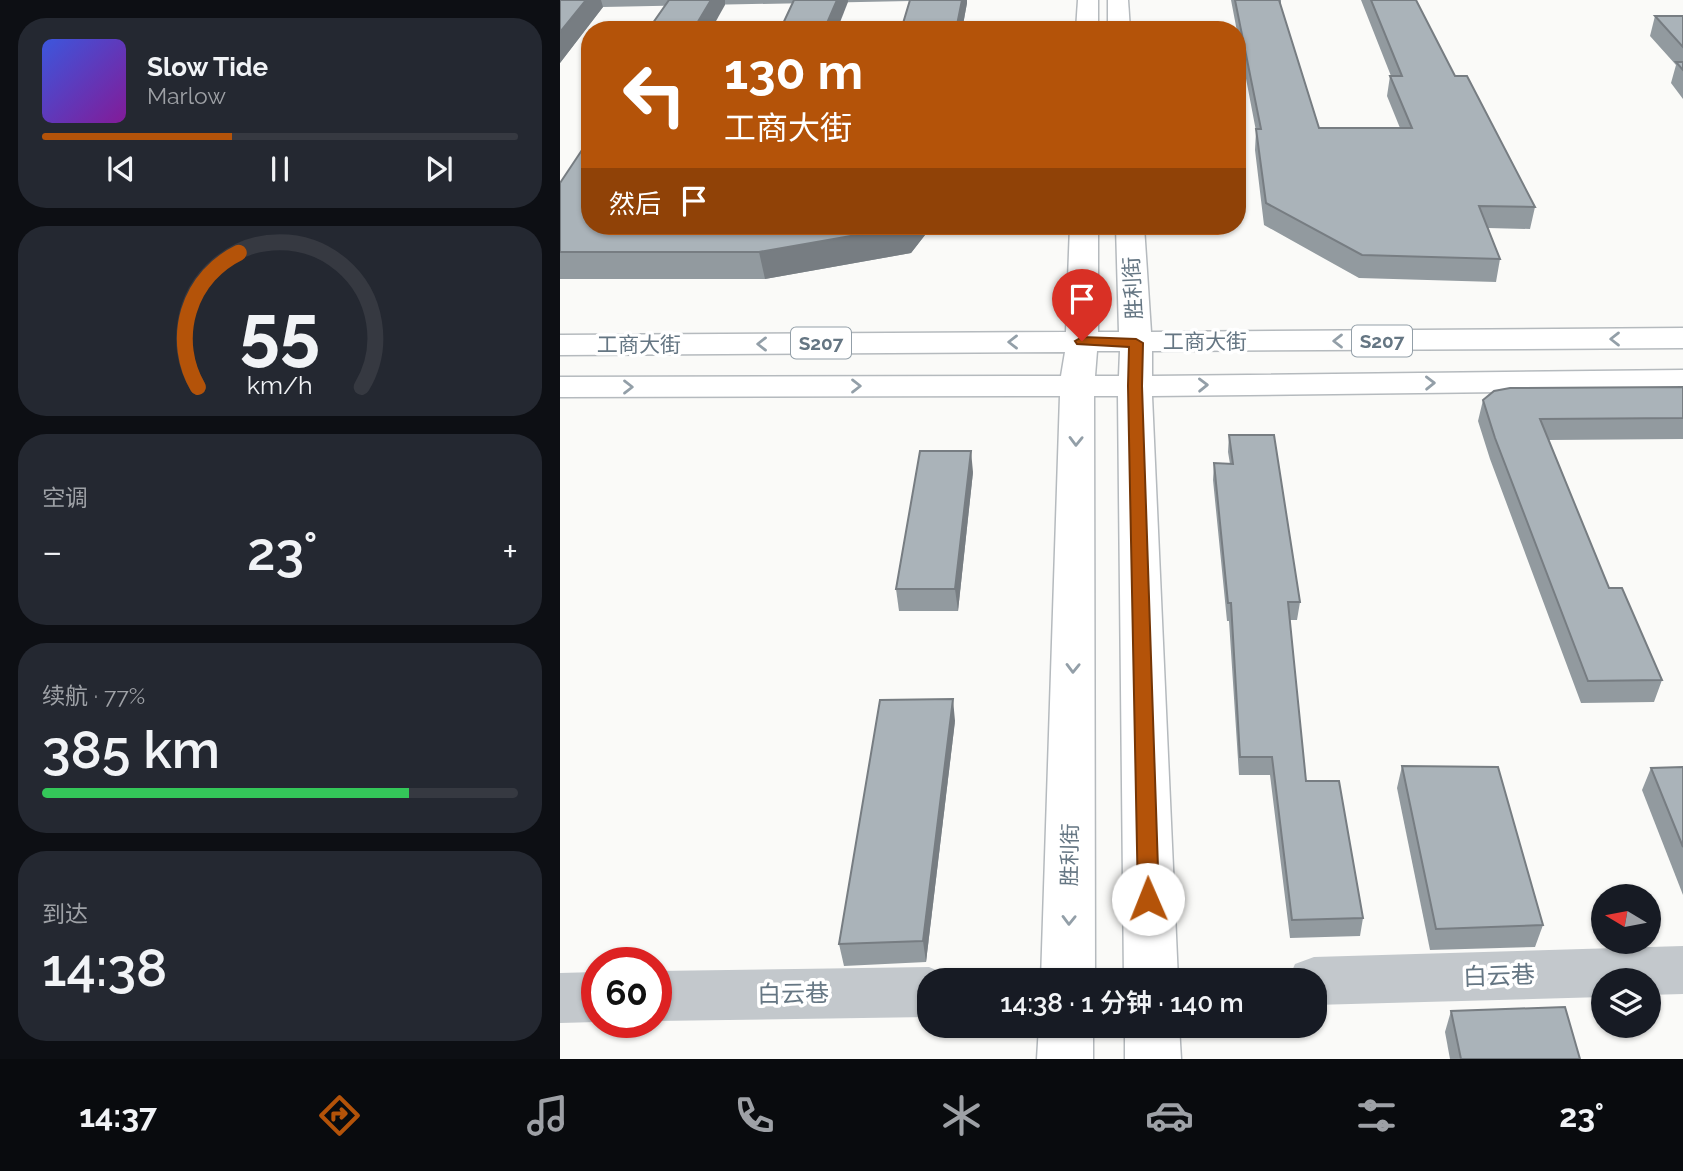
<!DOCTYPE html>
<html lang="zh">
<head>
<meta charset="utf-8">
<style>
  :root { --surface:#171b24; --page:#242831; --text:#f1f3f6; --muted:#9ea1a6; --line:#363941; --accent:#b45309 }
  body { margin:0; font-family:Raleway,"Noto Sans SC",sans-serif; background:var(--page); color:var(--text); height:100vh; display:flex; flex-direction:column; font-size:26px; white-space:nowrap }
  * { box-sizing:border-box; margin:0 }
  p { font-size:23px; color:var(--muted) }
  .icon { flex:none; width:38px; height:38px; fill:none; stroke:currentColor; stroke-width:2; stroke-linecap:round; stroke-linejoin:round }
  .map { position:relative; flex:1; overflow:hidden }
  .sheet { display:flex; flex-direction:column; gap:18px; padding:18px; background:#0d0f14; width:560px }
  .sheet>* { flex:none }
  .hud { position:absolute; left:21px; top:21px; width:665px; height:214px; border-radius:28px; box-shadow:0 2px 5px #0004; background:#b45309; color:#fff; overflow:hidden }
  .needle { width:46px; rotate:280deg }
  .buttons { position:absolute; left:1031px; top:884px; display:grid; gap:14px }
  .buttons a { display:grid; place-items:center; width:70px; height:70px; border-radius:50%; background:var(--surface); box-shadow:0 2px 5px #0004; font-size:35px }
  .speed { position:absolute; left:21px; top:947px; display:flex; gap:14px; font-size:35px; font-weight:700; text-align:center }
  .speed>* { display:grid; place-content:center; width:91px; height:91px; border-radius:50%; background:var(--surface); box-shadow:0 2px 5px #0004; line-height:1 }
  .speed .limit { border:10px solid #d22; background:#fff; color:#111 }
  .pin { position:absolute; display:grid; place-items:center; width:60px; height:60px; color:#fff; margin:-72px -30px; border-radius:50% 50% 50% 0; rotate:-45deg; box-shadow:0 0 7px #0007 }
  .pin .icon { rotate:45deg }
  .me { position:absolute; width:77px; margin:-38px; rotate:359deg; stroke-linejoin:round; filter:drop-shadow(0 0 5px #0008) }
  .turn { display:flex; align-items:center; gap:24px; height:147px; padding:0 28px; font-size:32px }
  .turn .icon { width:91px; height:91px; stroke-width:2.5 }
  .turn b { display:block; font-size:49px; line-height:60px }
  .then { display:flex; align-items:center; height:66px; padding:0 28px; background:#0003; gap:14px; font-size:26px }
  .big { font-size:52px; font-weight:600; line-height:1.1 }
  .sheet .widget { flex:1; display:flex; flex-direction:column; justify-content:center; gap:10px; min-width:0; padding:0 24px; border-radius:28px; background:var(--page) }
  .sheet .dial { align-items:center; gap:0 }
  .dial svg { height:182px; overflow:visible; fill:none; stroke:var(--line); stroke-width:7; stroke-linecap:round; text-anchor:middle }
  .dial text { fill:var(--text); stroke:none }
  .song { display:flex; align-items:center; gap:21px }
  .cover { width:84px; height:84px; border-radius:10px; background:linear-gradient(135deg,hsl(230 70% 55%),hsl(290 70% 35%)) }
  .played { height:7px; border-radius:4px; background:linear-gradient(90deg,var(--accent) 40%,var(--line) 40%) }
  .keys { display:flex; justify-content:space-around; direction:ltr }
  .heat { display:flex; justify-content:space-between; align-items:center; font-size:38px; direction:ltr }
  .charge { height:10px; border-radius:5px; background:linear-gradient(90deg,#34c759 77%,var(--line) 0) }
  .trip { position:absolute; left:357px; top:968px; width:410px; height:70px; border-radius:28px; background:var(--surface); box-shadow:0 2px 5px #0004; font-weight:600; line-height:70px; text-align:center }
  .dock { display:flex; height:112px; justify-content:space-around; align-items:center; background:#090b0e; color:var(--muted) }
  .dock .icon { width:49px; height:49px }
  .dock .on { color:var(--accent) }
  .dock b { font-size:32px; color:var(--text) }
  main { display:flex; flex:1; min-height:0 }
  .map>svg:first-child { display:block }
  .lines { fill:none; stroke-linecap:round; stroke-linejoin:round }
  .primary-casing { stroke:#b5babe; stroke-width:3 }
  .street { fill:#c3c8cc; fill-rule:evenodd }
  .primary { fill:#fff; fill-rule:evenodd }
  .wall { fill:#929a9f }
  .shaded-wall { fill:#777d82 }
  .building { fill:#aab3b9; stroke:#777d82; stroke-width:2 }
  .oneway { stroke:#939fa8 }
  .route { fill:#b45309; stroke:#753606; stroke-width:2 }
  .labels { text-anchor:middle; stroke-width:7; stroke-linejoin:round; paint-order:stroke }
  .shield { fill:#fff; stroke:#939fa8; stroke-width:2 }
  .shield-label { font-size:19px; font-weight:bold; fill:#657683 }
  .street-label { font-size:21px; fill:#657683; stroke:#fff }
  .near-street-label { font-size:24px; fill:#657683; stroke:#fff }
</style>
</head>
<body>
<main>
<section class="sheet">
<div class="widget">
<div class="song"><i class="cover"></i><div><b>Slow Tide</b><p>Marlow</p></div></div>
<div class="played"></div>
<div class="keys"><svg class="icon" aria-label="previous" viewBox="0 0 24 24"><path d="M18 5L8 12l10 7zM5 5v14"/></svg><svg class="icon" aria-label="pause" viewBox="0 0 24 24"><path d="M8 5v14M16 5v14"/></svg><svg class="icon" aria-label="next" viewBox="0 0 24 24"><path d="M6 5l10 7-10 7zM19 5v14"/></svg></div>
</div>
<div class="widget dial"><svg viewBox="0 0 100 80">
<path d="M14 69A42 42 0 1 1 86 69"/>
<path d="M14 69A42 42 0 0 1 32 10" stroke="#b45309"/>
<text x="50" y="56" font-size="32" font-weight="700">55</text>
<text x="50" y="72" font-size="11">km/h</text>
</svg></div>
<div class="widget"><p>空调</p>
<div class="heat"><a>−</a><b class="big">23°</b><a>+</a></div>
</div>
<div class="widget"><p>续航 · 77%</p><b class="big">385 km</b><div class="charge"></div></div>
<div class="widget"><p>到达</p><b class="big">14:38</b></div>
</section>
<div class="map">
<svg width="1123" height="1059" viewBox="0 0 1123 1059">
  <rect width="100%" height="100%" fill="#fafaf8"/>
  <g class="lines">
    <g class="primary-casing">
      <g id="primary">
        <polygon points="518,0 538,0 538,30 516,30"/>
        <polygon points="548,0 568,0 570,30 548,30"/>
        <path d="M510,226H538V332H559L556,226H584L591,332L1123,328V348L592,351V376L1123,370V390L592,396L618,980H564L558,396H534L535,980H481L500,396L0,397V377L501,376L505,352L0,355V335L506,332ZM537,351H560L559,376H535Z"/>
        <polygon points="479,1026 533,1026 533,1059 477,1059"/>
        <polygon points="565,1026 619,1026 621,1059 565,1059"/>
      </g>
    </g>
    <g class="street">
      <polygon points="1123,946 1123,994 1088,995 1088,980 1043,980 1043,997 754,1005 754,980 728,980 735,964 754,957"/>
      <polygon points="369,967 388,975 391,980 369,980 369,1017 96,1021 96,971"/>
      <polygon points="37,972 37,1022 0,1023 0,973"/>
    </g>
    <use href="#primary" class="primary"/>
  </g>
  <g class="wall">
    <polygon points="0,0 407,0 407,3 402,30 341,30 350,1 43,7 0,63"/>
    <polygon points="671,0 721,0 721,7 759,128 840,128 827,96 830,76 831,76 801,0 856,0 895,76 975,207 970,229 928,228 940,259 936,282 799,278 704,225 695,150 696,131"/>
    <polygon points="1095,16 1123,16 1123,99 1111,83 1116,65 1090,36"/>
    <polygon points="0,183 30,226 372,226 351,253 205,279 0,279"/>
    <polygon points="1123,387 1123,439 988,440 1049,588 1102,680 1094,702 1021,703 930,459 918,421 923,400"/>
    <polygon points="669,435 740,602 737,620 730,620 746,781 803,918 800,936 730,938 710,775 679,775 669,621 667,621 653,480 654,463 670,464 668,452"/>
    <polygon points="413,472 398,611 339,611 336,589"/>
    <polygon points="395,721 366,962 284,966 279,944"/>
    <polygon points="842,766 983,925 975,947 870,950 837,788"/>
    <polygon points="1123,767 1123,895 1082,790 1091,768"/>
    <polygon points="891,1011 1020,1059 890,1059 885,1032"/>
  </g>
  <g class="shaded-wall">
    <polygon points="26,0 41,0 43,7 0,63 0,32"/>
    <polygon points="151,0 165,0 165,5 151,30 133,30"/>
    <polygon points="277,0 288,0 288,2 277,30 264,30"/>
    <polygon points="402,0 407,0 407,3 402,30 396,30"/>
    <polygon points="348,226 372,226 351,253 205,279 199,252"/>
    <polygon points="411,451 413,472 398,611 395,589"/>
    <polygon points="393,699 395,721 366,962 363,941"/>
  </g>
  <g class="building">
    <polygon points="0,0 26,0 0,32"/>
    <polygon points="109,0 151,0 133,30 88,30"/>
    <polygon points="234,0 277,0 264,30 220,30"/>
    <polygon points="350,0 402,0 396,30 341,30"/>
    <polygon points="675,0 719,0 759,128 852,128 830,76 842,76 811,0 856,0 895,76 907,76 975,207 919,206 940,259 802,255 706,203 696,129 701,129"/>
    <polygon points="1095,16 1123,16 1123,47"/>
    <polygon points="1116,62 1123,62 1123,70"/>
    <polygon points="30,138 30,226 348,226 199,252 0,252 0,183"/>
    <polygon points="1123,387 1123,418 980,419 1049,588 1062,588 1102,680 1028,681 935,438 923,400 934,391 950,388"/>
    <polygon points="669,435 714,435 740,602 728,602 746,781 779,781 803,918 732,920 712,757 680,757 671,603 668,603 654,463 673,464"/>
    <polygon points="360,451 411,451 395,589 336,589"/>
    <polygon points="393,699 363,941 279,944 320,700"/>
    <polygon points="842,766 938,767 983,925 876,929"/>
    <polygon points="1123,767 1123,847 1091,768"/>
    <polygon points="1005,1007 1020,1059 901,1059 891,1011"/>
  </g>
  <defs><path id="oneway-chevron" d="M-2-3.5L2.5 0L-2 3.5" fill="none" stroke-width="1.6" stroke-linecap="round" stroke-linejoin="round" transform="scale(1.75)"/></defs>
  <g class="oneway">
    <use href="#oneway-chevron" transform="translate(1055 339) rotate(180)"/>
    <use href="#oneway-chevron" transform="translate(778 341) rotate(180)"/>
    <use href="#oneway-chevron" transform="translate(453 342) rotate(180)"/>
    <use href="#oneway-chevron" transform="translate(202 344) rotate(180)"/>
    <use href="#oneway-chevron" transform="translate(870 383) rotate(-1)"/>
    <use href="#oneway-chevron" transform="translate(643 385) rotate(-1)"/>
    <use href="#oneway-chevron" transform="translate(296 386)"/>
    <use href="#oneway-chevron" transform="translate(68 387)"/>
    <use href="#oneway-chevron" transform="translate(516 441) rotate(91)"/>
    <use href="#oneway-chevron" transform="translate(513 668) rotate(91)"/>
    <use href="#oneway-chevron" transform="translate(509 920) rotate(91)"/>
  </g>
  <polygon class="route" points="522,337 576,339 583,343 582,386 599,899 596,905 588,908 581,905 578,899 568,386 569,347 517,344 515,341"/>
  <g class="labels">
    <g class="shield">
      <rect x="792" y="325.5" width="60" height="31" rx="5"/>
      <rect x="231" y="327.5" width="60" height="31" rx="5"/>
    </g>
    <g class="shield-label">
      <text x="822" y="348">S207</text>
      <text x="261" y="350">S207</text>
    </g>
    <g class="street-label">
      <text transform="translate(573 288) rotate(-93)" y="7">胜利街</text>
      <text x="645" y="349">工商大街</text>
      <text x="79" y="352">工商大街</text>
      <text transform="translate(510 855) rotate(-89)" y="7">胜利街</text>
    </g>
    <g class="near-street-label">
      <text transform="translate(939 976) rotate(-2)" y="8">白云巷</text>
      <text transform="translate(233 994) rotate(-1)" y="8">白云巷</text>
    </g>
  </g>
</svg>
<div class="buttons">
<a><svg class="needle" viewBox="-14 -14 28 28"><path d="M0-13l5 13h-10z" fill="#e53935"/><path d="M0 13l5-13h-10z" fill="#9ea1a6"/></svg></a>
<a><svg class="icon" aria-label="layers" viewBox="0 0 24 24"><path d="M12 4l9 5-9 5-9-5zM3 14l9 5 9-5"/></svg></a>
</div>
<div class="speed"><div class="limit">60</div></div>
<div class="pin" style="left:522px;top:341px;background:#d93025"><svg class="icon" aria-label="arrive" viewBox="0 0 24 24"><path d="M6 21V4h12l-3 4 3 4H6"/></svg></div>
<svg class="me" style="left:588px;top:899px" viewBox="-20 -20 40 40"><circle r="19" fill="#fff"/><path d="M0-13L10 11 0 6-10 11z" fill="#b45309"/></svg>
<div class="trip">14:38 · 1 分钟 · 140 m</div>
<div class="hud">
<div class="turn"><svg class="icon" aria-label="left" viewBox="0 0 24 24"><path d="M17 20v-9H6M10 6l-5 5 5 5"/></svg><div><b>130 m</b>工商大街</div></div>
<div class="then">然后<svg class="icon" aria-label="arrive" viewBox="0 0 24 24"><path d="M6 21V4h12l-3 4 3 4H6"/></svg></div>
</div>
</div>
</main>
<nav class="dock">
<b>14:37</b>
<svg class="icon on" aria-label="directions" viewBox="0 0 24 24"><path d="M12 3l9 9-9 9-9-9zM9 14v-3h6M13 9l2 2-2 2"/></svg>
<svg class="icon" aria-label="music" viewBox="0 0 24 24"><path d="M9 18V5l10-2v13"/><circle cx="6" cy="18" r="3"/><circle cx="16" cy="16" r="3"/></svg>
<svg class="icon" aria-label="phone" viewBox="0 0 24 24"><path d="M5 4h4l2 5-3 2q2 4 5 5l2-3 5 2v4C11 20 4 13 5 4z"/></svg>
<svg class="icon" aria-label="climate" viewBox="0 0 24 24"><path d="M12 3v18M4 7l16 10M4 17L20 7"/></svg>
<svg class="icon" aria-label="car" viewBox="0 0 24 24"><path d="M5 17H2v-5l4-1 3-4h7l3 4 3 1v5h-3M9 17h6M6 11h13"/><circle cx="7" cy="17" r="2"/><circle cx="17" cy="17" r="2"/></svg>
<svg class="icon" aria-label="filters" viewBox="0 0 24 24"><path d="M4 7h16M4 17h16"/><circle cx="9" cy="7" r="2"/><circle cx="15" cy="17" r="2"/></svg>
<b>23°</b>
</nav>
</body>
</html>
